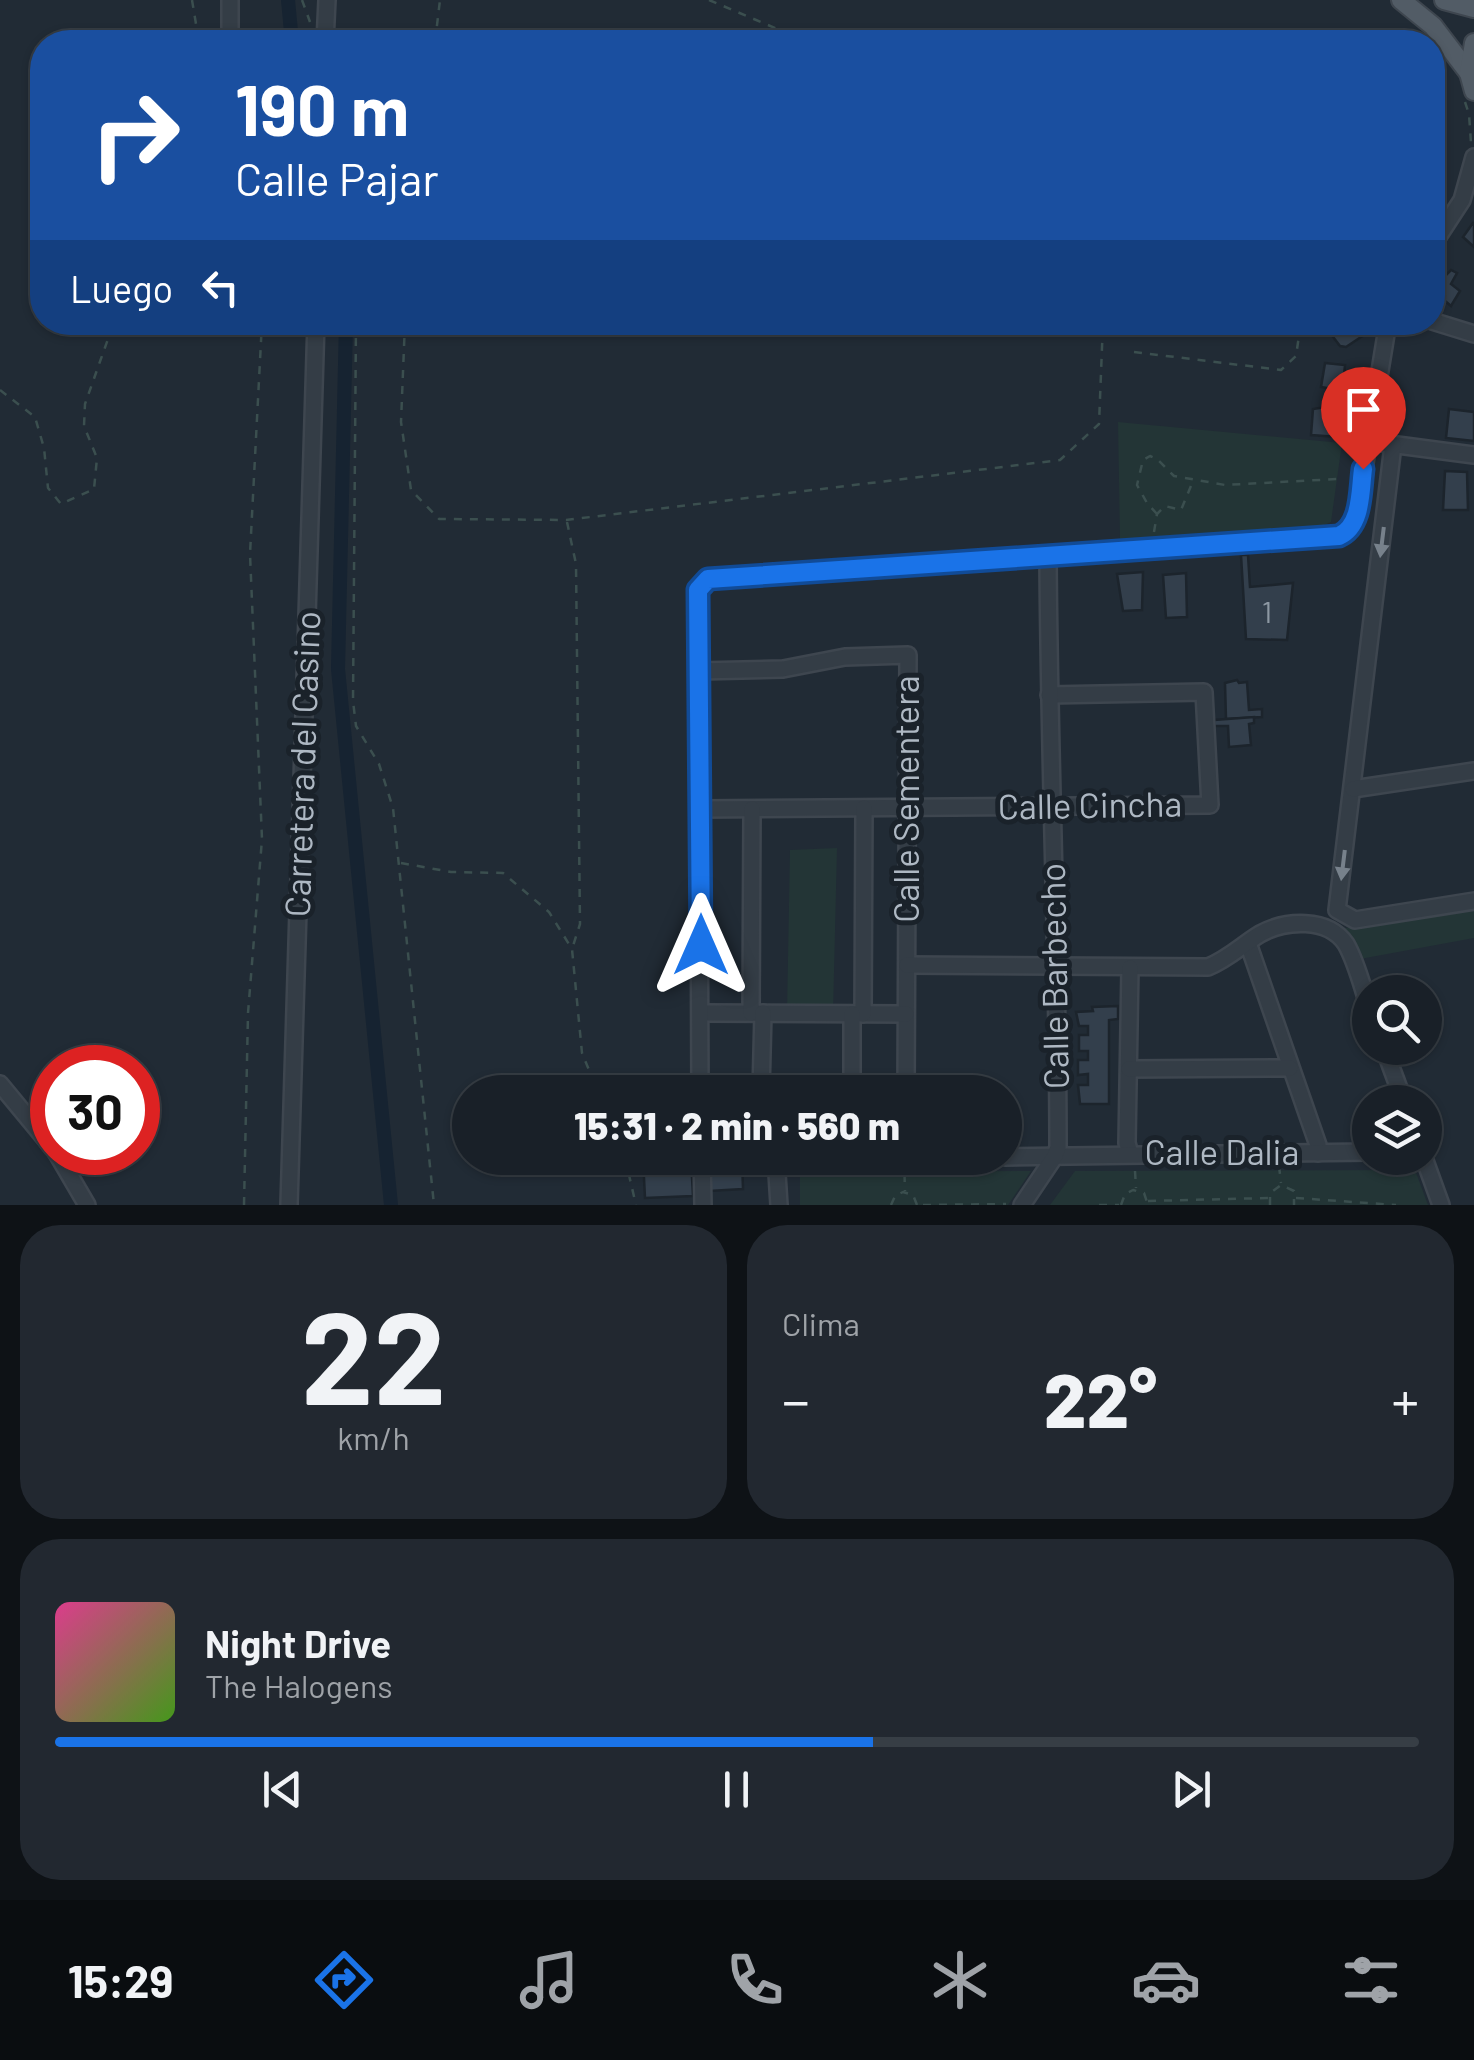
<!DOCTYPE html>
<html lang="es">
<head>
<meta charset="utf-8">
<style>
  :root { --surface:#192028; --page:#222830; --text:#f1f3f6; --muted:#9fa3a8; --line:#373e45; --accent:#1a73e8 }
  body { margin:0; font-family:Barlow,sans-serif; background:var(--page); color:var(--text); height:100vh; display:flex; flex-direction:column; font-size:38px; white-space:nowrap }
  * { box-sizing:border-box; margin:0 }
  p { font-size:32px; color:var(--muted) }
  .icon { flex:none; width:55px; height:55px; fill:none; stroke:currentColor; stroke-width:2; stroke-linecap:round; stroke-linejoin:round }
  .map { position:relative; height:1205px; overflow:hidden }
  .side { display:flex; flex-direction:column; gap:20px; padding:20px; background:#0e1216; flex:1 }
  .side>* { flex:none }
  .hud { position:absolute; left:30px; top:30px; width:1415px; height:305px; border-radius:40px; box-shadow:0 2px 8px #0004,0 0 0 2px var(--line); background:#1a4fa0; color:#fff; overflow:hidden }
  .fabs { position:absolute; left:1352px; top:975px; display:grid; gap:20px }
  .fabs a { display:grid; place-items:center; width:90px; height:90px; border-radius:50%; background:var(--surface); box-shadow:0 2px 8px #0004,0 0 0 2px var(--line); font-size:50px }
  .speed { position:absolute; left:30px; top:1045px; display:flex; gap:20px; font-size:50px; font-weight:700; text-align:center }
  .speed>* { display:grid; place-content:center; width:130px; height:130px; border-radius:50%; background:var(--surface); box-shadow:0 2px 8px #0004,0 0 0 2px var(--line); line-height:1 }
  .speed .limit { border:15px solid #d22; background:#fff; color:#111 }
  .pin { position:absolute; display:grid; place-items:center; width:85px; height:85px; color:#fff; margin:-102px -42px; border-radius:50% 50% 50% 0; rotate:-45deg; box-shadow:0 0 10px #0007 }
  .pin .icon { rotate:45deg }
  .me { position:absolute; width:110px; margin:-55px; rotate:0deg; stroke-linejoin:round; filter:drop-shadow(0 0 8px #0008) }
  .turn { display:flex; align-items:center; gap:35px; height:210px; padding:0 40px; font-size:45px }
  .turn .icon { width:130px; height:130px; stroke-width:2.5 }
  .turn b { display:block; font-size:70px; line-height:85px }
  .then { display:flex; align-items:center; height:95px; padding:0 40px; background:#0003; gap:20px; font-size:38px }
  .big { font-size:75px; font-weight:800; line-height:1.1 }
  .side .tile { flex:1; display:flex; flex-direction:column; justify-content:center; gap:15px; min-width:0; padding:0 35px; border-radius:40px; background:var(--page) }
  .side .dial { align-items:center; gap:0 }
  .dial b { font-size:130px; line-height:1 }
  .song { display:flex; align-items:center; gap:30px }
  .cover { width:120px; height:120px; border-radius:15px; background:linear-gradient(135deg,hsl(330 70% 55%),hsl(100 70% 35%)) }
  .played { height:10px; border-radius:5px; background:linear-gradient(90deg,var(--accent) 60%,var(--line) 60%) }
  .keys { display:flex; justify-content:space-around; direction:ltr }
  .heat { display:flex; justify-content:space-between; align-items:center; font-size:55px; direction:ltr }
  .side .tiles { flex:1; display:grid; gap:20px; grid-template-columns:1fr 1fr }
  .tile:last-child { grid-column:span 2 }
  .trip { position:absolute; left:452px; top:1075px; width:570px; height:100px; border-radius:50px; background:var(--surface); box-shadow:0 2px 8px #0004,0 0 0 2px var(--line); font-weight:800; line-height:100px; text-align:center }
  .dock { display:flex; height:160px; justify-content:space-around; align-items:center; background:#0a0d10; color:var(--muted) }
  .dock .icon { width:70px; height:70px }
  .dock .selected { color:var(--accent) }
  .dock b { font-size:45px; color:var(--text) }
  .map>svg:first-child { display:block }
  .green { fill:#233536 }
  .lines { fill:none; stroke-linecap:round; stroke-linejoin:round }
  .canal { stroke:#162331; stroke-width:14 }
  .building { fill:#333f4c; stroke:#1c242c; stroke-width:2.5 }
  .minor-casing { stroke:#3e464f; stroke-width:20 }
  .major-casing { stroke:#3e464f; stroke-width:22 }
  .path { stroke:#3b4f4f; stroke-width:2.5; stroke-dasharray:8 8; stroke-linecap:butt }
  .minor { stroke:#343d46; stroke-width:15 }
  .major { stroke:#525c66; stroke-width:18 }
  .oneway { fill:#77818b }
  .route-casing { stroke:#114b97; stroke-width:25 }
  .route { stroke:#1a73e8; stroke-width:18 }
  .labels { text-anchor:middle; stroke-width:10; stroke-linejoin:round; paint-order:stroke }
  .number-label { font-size:30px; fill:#8d98a3 }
  .street-label { font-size:35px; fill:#aeb8c3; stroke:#1a222a }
</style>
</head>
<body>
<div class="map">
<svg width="1474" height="1205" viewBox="0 0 1474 1205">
  <rect width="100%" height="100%" fill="#212b35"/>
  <g class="green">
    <polygon points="1118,422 1342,443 1331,522 1322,526 1120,539"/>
    <polygon points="837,848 833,1014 787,1013 790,850"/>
    <polygon points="1474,911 1474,938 1360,959 1345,928"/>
    <polygon points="1415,1170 1428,1205 1050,1205 1075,1171"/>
    <polygon points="1031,1171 1008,1205 800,1205 800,1172"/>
  </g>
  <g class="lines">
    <g class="canal">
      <polyline points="288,0 292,42"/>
      <polyline points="346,322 338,669 391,1205"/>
    </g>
  </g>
  <g class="building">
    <polygon points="1473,223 1474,224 1474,247 1463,237"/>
    <polygon points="1439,268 1447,274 1451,270 1457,273 1451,284 1460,291 1451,306 1437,294 1432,295 1436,281 1432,277"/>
    <polygon points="1328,322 1362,322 1365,327 1364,335 1346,347 1340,346 1327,329"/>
    <polygon points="1325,363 1345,365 1343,386 1338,390 1321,387"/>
    <polygon points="1338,405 1340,424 1338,437 1311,435 1313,409"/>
    <polygon points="1449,409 1474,412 1474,441 1446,438"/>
    <polygon points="1445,471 1467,472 1468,510 1443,510"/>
    <polygon points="1241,555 1248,555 1250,587 1293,583 1287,640 1246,639"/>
    <polygon points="1143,572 1142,610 1123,611 1117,574"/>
    <polygon points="1186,573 1187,617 1166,618 1163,575"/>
    <polygon points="1237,680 1239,683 1247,682 1249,710 1262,709 1262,717 1226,719 1225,683"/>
    <polygon points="1254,717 1254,723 1249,724 1251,745 1229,747 1228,726 1214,726 1214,720"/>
    <polygon points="1118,1006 1118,1019 1109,1020 1109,1104 1080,1104 1078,1085 1088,1085 1088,1074 1078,1075 1078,1060 1088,1060 1088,1051 1079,1051 1079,1035 1088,1035 1088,1026 1079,1026 1076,1012 1093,1011 1092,1007"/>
    <polygon points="643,1158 691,1158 693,1196 645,1198"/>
    <polygon points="708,1158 742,1159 743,1189 709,1191"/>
  </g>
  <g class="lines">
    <g class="minor-casing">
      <g id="minor">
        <polyline points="230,42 230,0"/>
        <polyline points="325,42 327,0"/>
        <polyline points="1432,246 1462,200 1474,157"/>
        <polyline points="1432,321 1474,334"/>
        <polyline points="1367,441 1474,455"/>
        <polyline points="1393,445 1337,910 1355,920 1474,901"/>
        <polyline points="699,671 783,669 845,657 908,655 906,1092"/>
        <polyline points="1353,789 1474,771"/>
        <polyline points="701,809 1210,805 1204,692 1049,695"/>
        <polyline points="1248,943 1318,1145 1318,1153"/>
        <path d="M907,965L1208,967C1228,959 1242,945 1260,934C1285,920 1328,917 1346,944C1357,963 1363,990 1370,1010"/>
        <polyline points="1130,968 1127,1143 1130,1154"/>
        <polyline points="701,1013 906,1014"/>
        <polyline points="751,1013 752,809"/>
        <polyline points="863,1014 864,808"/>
        <polyline points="1384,1048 1404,1102"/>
        <polyline points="1129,1069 1290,1068"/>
        <polyline points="0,1084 52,1147"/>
        <polyline points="700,1092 698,590 708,579 1345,534 1356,518 1388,322"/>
        <polyline points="761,1092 763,1013"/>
        <polyline points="852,1092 852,1014"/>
        <polyline points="56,1152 87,1205"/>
        <polyline points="1005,1157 1370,1152"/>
        <polyline points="702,1158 703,1205"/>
        <polyline points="776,1158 779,1205"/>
        <polyline points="1424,1158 1441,1205"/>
        <polyline points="778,1159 887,1158"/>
        <polyline points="289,1205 316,322"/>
        <path d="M1022,1205L1055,1156L1058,1147C1058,950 1049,753 1048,556"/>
      </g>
    </g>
    <g class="major-casing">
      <g id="major">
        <polyline points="1401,0 1433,26 1469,73"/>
        <polyline points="1444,0 1474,8"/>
        <polyline points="1474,43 1469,73 1474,91"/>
      </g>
    </g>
    <g class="path">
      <polyline points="192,0 199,42"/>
      <polyline points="302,0 310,22"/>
      <polyline points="709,0 808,42"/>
      <polyline points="435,42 440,0"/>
      <polyline points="1465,102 1469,114 1471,143"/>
      <polyline points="356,322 353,701 356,726 379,764 393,808 434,1205"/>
      <polyline points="405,322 401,422 411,490 439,519 566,520 1060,460 1099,424 1103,322"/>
      <polyline points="1134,352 1281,370 1296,356 1301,322"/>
      <polyline points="0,390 35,417 44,448 48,488 61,504 94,489 97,458 84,426 85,404 114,322"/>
      <polyline points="1157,514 1147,503 1137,485 1143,460 1150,456 1157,459 1174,476 1225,485 1337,479"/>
      <polyline points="567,522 576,564 580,924 572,949"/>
      <polyline points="1154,532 1157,514 1165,506 1181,510 1193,481"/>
      <polyline points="401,863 451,872 503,873 549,912 572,949 582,1053 598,1092"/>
      <polyline points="625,1158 636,1205"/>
      <polyline points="904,1158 905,1191"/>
      <polyline points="1279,1166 1281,1183"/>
      <polyline points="1135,1171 1136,1188"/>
      <polyline points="1296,1198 1396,1205"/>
      <polyline points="1148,1201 1269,1198"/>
      <polyline points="244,1205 248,1013 262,839 250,554 262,322"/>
      <polyline points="891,1205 895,1196 903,1192 913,1195 917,1205"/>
      <polyline points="923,1205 1006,1204"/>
      <polyline points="1099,1205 1119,1205"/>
      <polyline points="1121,1205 1125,1194 1133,1190 1144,1193 1148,1205"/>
      <polyline points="1270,1205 1270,1193 1281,1185 1294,1191 1294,1205"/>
    </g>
    <use href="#minor" class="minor"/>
    <use href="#major" class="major"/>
  </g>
  <defs><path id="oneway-solid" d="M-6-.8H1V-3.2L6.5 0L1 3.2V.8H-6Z" transform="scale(2.5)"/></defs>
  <g class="oneway">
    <use href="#oneway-solid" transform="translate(1382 542) rotate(97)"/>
    <use href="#oneway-solid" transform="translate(1343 865) rotate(97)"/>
  </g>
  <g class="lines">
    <g class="route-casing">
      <path id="route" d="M701,945L698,590L708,579L1339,536C1362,526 1360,491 1363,469"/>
    </g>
    <use href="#route" class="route"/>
  </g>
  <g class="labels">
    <g class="number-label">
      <text x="1267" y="623">1</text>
    </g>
    <g class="street-label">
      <text transform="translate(303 764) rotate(-88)" y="12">Carretera del Casino</text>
      <text transform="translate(907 799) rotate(-90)" y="12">Calle Sementera</text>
      <text transform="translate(1090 806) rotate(-1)" y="12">Calle Cincha</text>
      <text transform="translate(1055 976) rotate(-91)" y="12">Calle Barbecho</text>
      <text x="1222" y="1165">Calle Dalia</text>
    </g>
  </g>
</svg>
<div class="fabs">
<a><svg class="icon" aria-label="search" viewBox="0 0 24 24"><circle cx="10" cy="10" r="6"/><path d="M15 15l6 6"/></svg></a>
<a><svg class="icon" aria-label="layers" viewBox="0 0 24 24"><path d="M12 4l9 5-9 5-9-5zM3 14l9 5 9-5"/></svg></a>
</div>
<div class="speed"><div class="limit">30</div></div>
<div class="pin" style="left:1363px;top:469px;background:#d93025"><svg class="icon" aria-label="arrive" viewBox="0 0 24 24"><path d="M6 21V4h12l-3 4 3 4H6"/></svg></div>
<svg class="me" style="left:701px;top:945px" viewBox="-20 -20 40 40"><path d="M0-17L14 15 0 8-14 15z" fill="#1a73e8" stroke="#fff" stroke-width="4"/></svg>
<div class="trip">15:31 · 2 min · 560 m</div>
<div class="hud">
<div class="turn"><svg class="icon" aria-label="right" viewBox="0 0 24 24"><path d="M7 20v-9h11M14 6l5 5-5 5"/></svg><div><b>190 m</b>Calle Pajar</div></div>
<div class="then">Luego<svg class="icon" aria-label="left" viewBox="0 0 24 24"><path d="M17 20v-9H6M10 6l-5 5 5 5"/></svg></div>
</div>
</div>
<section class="side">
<div class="tiles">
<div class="tile dial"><b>22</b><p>km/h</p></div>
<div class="tile"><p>Clima</p>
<div class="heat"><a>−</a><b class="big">22°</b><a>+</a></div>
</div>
<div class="tile">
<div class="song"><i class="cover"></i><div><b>Night Drive</b><p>The Halogens</p></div></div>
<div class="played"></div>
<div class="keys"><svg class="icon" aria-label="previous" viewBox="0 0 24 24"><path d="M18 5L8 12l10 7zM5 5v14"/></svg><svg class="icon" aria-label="pause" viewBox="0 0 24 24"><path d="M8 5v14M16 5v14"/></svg><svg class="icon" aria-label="next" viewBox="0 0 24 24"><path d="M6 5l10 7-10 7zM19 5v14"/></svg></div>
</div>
</div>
</section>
<nav class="dock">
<b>15:29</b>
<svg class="icon selected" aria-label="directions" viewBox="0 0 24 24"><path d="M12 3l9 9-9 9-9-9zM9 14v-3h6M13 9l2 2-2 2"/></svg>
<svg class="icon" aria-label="music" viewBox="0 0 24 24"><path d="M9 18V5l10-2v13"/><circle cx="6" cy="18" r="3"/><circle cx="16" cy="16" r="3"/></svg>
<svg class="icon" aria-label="phone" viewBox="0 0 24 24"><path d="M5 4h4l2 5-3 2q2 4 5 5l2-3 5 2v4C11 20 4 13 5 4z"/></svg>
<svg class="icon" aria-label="climate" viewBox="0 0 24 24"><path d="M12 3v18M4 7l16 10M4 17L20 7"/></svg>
<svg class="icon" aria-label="car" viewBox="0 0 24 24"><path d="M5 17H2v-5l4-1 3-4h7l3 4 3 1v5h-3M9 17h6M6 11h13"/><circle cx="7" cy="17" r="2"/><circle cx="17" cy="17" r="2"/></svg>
<svg class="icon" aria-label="filters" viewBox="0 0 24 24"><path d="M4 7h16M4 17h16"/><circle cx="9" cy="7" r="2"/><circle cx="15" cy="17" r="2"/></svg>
</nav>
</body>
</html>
